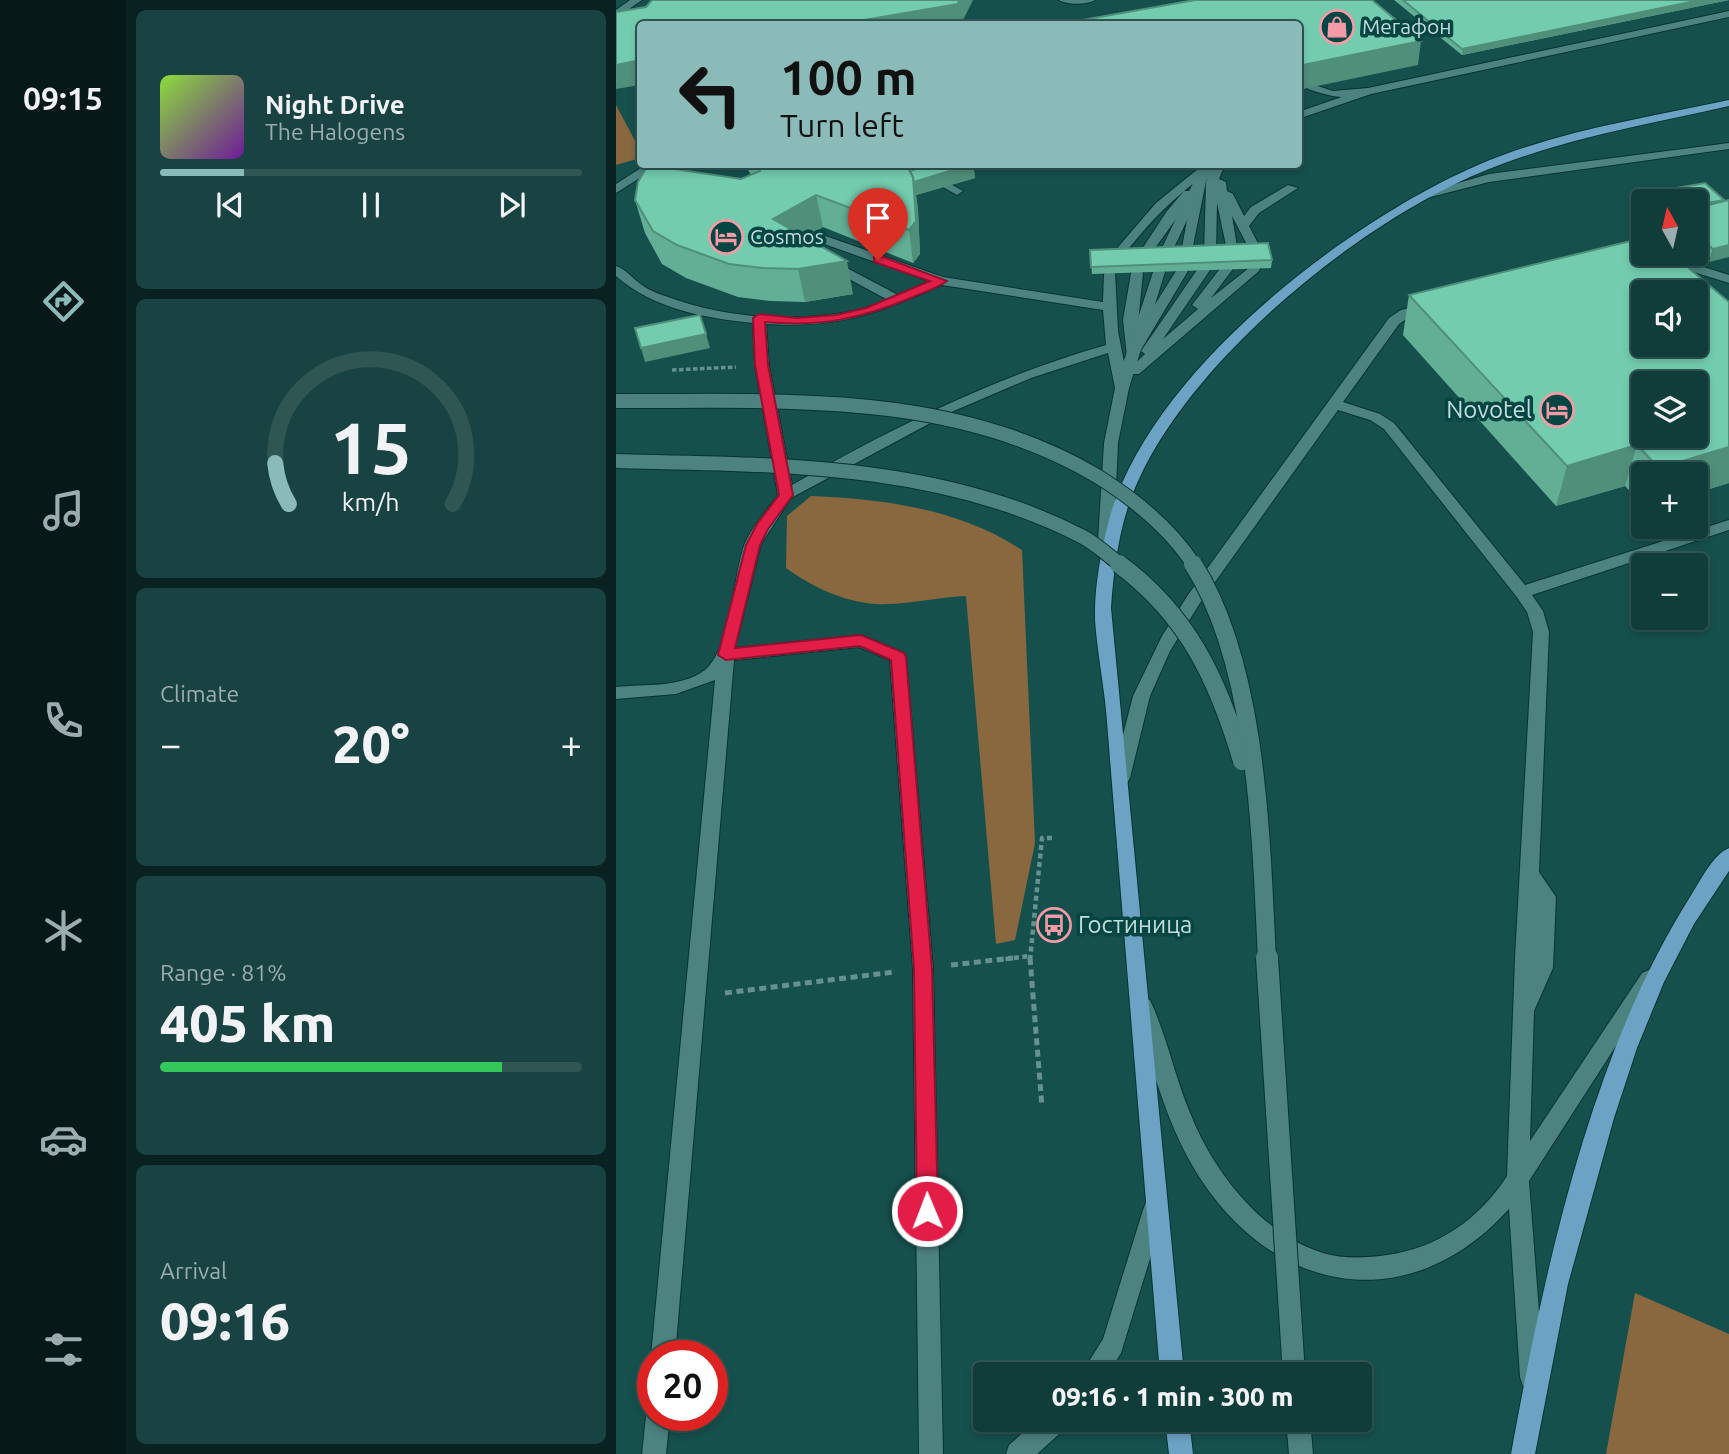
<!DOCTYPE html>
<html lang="en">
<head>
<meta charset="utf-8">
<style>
  :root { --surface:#103c3a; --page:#194342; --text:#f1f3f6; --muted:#9cadaf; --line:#305654; --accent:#8bbbb9 }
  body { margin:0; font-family:Ubuntu,sans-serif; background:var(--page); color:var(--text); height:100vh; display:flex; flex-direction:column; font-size:26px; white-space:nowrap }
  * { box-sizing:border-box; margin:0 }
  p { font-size:23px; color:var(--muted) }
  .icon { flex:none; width:38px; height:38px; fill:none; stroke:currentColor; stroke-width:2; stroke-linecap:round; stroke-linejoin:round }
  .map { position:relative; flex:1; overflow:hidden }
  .details { display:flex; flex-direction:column; gap:10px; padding:10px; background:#092120; width:490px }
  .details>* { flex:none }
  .top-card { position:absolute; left:21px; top:21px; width:665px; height:147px; border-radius:7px; box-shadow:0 4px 10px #0003,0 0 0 2px var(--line); background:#8bbbb9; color:#111; overflow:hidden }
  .needle { width:46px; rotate:352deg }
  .fabs { position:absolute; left:1015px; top:189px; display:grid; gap:14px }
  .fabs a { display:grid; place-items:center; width:77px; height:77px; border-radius:7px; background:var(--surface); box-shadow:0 4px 10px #0003,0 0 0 2px var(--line); font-size:35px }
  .speed { position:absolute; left:21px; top:1340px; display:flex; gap:14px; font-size:35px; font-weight:700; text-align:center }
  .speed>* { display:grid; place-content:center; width:91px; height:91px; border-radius:50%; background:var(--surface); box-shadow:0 4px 10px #0003,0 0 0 2px var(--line); line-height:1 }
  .speed .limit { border:10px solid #d22; background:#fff; color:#111 }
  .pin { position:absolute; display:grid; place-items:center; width:60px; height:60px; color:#fff; margin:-72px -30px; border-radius:50% 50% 50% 0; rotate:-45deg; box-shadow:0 0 7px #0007 }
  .pin .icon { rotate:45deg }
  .me { position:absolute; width:77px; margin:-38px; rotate:359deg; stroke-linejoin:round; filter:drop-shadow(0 0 5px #0008) }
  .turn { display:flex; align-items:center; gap:24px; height:147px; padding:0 28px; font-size:32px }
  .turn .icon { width:91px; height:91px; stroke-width:2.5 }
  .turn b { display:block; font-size:49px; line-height:60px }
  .big { font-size:52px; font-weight:800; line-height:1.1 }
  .details .widget { flex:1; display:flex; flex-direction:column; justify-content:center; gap:10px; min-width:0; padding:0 24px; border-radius:10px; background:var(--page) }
  .details .dial { align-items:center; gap:0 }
  .dial svg { height:182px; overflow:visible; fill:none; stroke:var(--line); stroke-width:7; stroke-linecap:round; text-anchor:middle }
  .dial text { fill:var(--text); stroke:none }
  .song { display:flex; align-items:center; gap:21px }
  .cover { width:84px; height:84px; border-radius:10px; background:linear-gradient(135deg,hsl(90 70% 55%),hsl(280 70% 35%)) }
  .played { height:7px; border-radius:4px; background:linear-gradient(90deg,var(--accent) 20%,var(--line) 20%) }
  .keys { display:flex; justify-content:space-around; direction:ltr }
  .heat { display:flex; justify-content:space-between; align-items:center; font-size:38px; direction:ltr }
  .charge { height:10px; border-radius:5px; background:linear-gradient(90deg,#34c759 81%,var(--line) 0) }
  .trip { position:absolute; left:357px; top:1362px; width:399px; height:70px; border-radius:7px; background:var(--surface); box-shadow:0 4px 10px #0003,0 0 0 2px var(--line); font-weight:800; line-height:70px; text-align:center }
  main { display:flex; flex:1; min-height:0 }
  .menu { display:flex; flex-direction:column; width:126px; justify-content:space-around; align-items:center; background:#061817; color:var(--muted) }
  .menu .icon { width:49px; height:49px }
  .menu .on { color:var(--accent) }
  .menu b { font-size:32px; color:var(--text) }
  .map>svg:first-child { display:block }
  .green { fill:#896840 }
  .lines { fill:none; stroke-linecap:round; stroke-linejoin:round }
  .service-casing { stroke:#063331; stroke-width:2 }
  .minor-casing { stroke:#063331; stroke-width:2 }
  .tertiary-casing { stroke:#063331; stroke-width:2 }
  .primary-casing { stroke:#063331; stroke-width:2 }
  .path-far2 { stroke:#65918e; stroke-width:3.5; stroke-dasharray:4.5 2.5; stroke-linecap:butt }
  .path-far1 { stroke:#65918e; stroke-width:4.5; stroke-dasharray:5 3.5; stroke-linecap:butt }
  .path { stroke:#65918e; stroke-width:5; stroke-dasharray:7 4.5; stroke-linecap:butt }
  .service { fill:#4c827f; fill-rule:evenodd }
  .minor { fill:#4c827f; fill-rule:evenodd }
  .tertiary { fill:#4c827f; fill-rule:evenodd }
  .primary { fill:#6ca3c5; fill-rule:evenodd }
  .tertiary-bridge-far2-casing { stroke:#063331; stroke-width:16; stroke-linecap:butt }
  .tertiary-bridge-far1-casing { stroke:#063331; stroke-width:20; stroke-linecap:butt }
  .tertiary-bridge-casing { stroke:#063331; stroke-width:24; stroke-linecap:butt }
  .tertiary-bridge-far2 { stroke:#4c827f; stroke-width:14 }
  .tertiary-bridge-far1 { stroke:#4c827f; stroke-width:18 }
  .tertiary-bridge { stroke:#4c827f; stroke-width:22 }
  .wall { fill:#63af96 }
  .shaded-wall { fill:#508f7a }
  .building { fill:#73ccae; stroke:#508f7a; stroke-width:2; fill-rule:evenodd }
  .route { fill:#e11d48; stroke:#92132f; stroke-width:2 }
  .labels { text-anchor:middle; stroke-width:7; stroke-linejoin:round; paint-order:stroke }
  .far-poi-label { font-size:21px; fill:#c1dcda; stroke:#054542; text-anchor:start }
  .poi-label { font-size:24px; fill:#c1dcda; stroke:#054542; text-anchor:end }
</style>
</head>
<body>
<main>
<nav class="menu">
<b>09:15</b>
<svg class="icon on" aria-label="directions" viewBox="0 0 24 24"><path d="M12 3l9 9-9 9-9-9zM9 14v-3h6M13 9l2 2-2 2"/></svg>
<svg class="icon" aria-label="music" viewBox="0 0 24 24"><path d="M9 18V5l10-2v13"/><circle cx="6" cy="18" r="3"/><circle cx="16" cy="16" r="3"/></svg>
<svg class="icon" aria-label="phone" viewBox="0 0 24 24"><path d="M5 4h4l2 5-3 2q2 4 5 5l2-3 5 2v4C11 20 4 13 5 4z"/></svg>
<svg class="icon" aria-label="climate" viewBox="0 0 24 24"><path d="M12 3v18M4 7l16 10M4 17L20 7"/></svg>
<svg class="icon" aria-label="car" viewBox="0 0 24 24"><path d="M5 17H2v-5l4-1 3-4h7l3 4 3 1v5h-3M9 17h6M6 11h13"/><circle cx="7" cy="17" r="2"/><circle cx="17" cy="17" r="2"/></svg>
<svg class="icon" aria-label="filters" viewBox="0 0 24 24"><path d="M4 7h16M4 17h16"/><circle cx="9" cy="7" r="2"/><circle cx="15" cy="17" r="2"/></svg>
</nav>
<section class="details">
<div class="widget">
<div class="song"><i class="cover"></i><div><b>Night Drive</b><p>The Halogens</p></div></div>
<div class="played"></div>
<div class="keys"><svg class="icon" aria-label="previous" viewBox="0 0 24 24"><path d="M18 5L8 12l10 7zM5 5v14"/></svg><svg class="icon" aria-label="pause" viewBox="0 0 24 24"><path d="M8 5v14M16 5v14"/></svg><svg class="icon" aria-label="next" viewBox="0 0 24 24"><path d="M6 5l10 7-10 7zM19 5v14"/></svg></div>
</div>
<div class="widget dial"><svg viewBox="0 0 100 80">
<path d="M14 69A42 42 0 1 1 86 69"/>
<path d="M14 69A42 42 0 0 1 8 51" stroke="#8bbbb9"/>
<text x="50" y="56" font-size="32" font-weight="700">15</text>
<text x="50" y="72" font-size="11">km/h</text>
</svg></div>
<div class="widget"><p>Climate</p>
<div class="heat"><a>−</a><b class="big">20°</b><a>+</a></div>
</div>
<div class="widget"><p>Range · 81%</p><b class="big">405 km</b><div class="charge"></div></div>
<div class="widget"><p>Arrival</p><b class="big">09:16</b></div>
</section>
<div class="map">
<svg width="1113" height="1454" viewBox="0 0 1113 1454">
  <rect width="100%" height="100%" fill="#16504d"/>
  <g class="green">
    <polygon points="0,105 24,150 24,158 0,165"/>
    <path d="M195,496C268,499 344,509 406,550L419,843L399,940L380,944L350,596C325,597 299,603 273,604C236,606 199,589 170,568L171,516Z"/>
    <polygon points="1019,1293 1113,1334 1113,1454 990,1454"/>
  </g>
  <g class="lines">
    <g class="service-casing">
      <g id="service">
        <polygon points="14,0 26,0 0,18 0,10"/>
        <polygon points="31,164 46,164 0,193 0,184"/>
        <polygon points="291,164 306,164 324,177 314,180"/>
        <path d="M588,164H609L603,179L610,182L611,191L617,194L628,216L635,207L672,185L682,188L643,213L633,226L646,251L644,254H636L616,216L622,252L620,255H612L601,203L600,253L594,257L588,253L590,182L595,170L585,178L590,181L575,256L571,257L565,253L575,198L532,258H524L522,255L551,211L568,191H576L578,183C550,205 526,230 505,259H497V253L540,203Z"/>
        <polygon points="331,182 347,191 341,195 325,186"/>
        <path d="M198,232L327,277L487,302L488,274L494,270L499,271L502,331L513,388L506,392L499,388L492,353L415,378L333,413L175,498L145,544L119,648L245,635L288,653L290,657L317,969L327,1454H303L297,969L274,660L243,647L118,660L59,1356H37V1360L35,1356L99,680L60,694L0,699V687C27,684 66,688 89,670C115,649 117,575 129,543C137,525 151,510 162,495L139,365L137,323C89,318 37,309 0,276V266C10,269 17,279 26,285C34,291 46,295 55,298C117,321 210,326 272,300L207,265V259L212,258L282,295L313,281L194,239V233ZM326,285L487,310L490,345C378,377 276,428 176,485L153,365L150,324C224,328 261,314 326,285Z"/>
        <polygon points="1046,254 1113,275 1113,283 1042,261 1042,255"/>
        <polygon points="638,264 644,268 643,271 523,374 513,374 511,371 529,354 525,351 583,267 593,267 594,270 547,339 582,309 576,305 606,266 611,265 617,269 595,298"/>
        <polygon points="566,267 572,271 523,353 516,357 511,356 507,320 515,273 521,269 527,273 521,333 560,271"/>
        <path d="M814,303L821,307L819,310L795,316L783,324L727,402L764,414L778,423L909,585L1113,520V530L916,595L927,611L933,632L923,872L940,897L937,968L918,1011L914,1141L1026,973L1033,970L1040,973L1043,979L913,1181L928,1377L925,1386L916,1389L907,1386L904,1377L893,1209C790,1323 650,1293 576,1165C548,1116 534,1059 517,1006L520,1000L527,997L534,1000C551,1036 559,1078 575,1115C598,1173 646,1234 707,1253C727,1259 750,1258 771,1255C822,1248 863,1219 891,1176L899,958L917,632L911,612L900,596L768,429L754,420L722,410L584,603L554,651L534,696L514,778L511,783H499L496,778L517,696L546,636L572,595L773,318L785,310Z"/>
        <polygon points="538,1199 546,1202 549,1210 505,1353 492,1374 465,1374 487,1339 527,1210 530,1202"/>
        <polygon points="37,1406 37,1416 54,1416 50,1454 26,1454 30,1416"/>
        <polygon points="422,1419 453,1419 450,1428 421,1454 390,1454 393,1445"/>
      </g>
    </g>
    <g class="minor-casing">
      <path id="minor" d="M696,84L717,91L752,88L757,91C740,103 711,96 692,89L691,87Z"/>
    </g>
    <g class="tertiary-casing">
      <g id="tertiary">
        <path d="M443,0H479C471,5 451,5 443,0Z"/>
        <polygon points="1113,11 1113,17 755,94 682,119 682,112 752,88"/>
        <polygon points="1113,143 1113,149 873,182 811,198 805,194 873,174"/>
        <polygon points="592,164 605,164 589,182 555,254 549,258 545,257 543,254 578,181"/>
        <polygon points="543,268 549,272 513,388 502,443 497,556 489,561 481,556 488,443 499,388 537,272"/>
        <polygon points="670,1419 694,1419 697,1454 673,1454"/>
      </g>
    </g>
    <g class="primary-casing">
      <g id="primary">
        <path d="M1113,100V106C1033,124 950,138 873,169C747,219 580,355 523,479C504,519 498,565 495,608L568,1374H544L490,710C487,680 481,650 479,620C478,587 485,552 493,520C532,374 728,223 862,165C941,131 1029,118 1113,100Z"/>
        <path d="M1113,848V871L1078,924L1048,982L1021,1048L998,1118L952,1284L919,1454H895C928,1272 974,1055 1074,897C1083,883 1097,854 1113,848Z"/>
        <polygon points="549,1419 573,1419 577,1454 553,1454"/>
      </g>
    </g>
    <polyline class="path-far2" points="56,370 120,367"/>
    <g class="path-far1">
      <polyline points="381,960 414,956"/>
      <polyline points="414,960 426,838 436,838"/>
    </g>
    <g class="path">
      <polyline points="414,958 426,1107"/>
      <polyline points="335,965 397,958"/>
      <polyline points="109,993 278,972"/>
    </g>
    <use href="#service" class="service"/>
    <use href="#minor" class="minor"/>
    <use href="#tertiary" class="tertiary"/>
    <use href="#primary" class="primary"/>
    <g class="tertiary-bridge-far2-casing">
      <g id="tertiary-bridge-far2">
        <path d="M0,401C163,402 335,389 481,476C518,499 554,528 578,565"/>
        <path d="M0,461C158,465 323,462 467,537C480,544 493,556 505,565"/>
      </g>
    </g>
    <g class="tertiary-bridge-far1-casing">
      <g id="tertiary-bridge-far1">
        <path d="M503,564C572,615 602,680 626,761"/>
        <path d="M577,564C642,666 645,839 651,960"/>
      </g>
    </g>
    <g class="tertiary-bridge-casing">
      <polyline id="tertiary-bridge" points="651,958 678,1374"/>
    </g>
    <use href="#tertiary-bridge-far2" class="tertiary-bridge-far2"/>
    <use href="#tertiary-bridge-far1" class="tertiary-bridge-far1"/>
    <use href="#tertiary-bridge" class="tertiary-bridge"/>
  </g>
  <g class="wall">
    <polygon points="778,0 1113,0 846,55"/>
    <polygon points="129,164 290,164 294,171 307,167 304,164 357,164 359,178 300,195 302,210 304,254 297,263 207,227 189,237 237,294 189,302 154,301 122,297 70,278 46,264 29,233 19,200 125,179 135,175"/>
    <polygon points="1044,191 1108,201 1113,200 1093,262 1080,252 1080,201 1045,201 1042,198"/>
    <polygon points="474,250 656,260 655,268 476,274"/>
    <polygon points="793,295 1113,302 1113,483 1080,493 1080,474 1027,474 1027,505 1009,486 940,506 787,335"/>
  </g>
  <g class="shaded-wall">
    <polygon points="343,0 357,0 345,24 225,24"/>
    <polygon points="1084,0 1113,0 846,55 846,49"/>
    <polygon points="805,41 802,65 682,90 682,66"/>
    <polygon points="0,42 24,60 24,85 0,89"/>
    <polygon points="357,164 359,178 300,195 302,210 304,254 297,263 293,230 298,182"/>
    <polygon points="200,195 207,227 164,252 157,219"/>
    <polygon points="1108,200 1106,207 1080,212 1080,205"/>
    <polygon points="1113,245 1113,257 1093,262 1097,249"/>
    <polygon points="231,261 237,294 189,302 182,269"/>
    <polygon points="90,334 94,348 29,362 25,348"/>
    <polygon points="1113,434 1113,483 1080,493 1080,474 1041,474 1043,468"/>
    <polygon points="1021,445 1009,486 940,506 951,466"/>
  </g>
  <g class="building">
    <polygon points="36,0 343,0 342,4 225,24 24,24 24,60 0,65 0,12 30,7"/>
    <polygon points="579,0 756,0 805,41 682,66 682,24 444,24"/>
    <polygon points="787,0 1084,0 846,49"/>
    <polygon points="140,164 290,164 297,177 300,221 293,230 200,195 157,219 231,261 182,269 146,268 113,264 61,245 37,231 19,200 22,182 32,165 125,179 144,171"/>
    <polygon points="314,164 356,164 298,182 297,177 294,171"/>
    <polygon points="1089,183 1108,200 1080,205 1080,201 1054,201 1044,191"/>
    <polygon points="1113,200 1113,245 1097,249 1080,234 1080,208"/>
    <path d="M1027,238V254H1056L1113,302V447L1043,468L1021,445L951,466L793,295ZM1027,292H1080V345H1027ZM1027,383H1080V436H1027Z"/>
    <polygon points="652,243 656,260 475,267 474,250"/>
    <polygon points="84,315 90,334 25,348 19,328"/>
  </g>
  <path class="route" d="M258,257H267L331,281C322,288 308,292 297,297C245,319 205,327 149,322L152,365L177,495L152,529L144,545L119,648L245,635L288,653L290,657L316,969L322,1211L319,1218L311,1221L304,1218L301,1211L298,969L275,660L244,646L110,660L102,655L130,545L141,524L163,495L139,365L137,318L143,314L181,318L220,315L250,308L314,281L258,262Z"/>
  <defs>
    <g id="shop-ring" transform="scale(1.75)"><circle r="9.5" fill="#054542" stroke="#f39aa7" stroke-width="1.5"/><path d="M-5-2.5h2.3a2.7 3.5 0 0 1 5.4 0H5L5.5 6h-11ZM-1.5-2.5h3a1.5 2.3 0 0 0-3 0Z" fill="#f39aa7"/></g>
    <g id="hotel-ring" transform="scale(1.75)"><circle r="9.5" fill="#054542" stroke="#f39aa7" stroke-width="1.5"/><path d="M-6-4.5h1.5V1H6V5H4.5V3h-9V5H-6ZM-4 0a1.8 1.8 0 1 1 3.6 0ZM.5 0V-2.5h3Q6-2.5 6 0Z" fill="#f39aa7"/></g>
    <g id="bus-ring" transform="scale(1.75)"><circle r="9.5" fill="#054542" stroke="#f39aa7" stroke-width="1.5"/><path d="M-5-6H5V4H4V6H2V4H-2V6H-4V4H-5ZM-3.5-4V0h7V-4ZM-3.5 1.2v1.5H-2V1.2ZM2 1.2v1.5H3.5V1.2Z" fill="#f39aa7"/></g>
  </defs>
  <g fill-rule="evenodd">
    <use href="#shop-ring" x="721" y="27"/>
    <use href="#hotel-ring" x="110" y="237"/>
    <use href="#hotel-ring" x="941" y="410"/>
    <use href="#bus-ring" x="438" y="925"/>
  </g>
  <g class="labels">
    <g class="far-poi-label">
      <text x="746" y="34">Мегафон</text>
      <text x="134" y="244">Cosmos</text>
    </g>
    <g class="poi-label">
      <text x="916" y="418">Novotel</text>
      <text x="462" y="933" text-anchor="start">Гостиница</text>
    </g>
  </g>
</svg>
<div class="fabs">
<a><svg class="needle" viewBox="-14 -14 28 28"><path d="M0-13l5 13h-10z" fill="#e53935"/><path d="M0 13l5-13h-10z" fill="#9cadaf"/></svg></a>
<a><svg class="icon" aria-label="sound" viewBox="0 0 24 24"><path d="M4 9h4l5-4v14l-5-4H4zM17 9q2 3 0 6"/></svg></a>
<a><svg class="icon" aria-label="layers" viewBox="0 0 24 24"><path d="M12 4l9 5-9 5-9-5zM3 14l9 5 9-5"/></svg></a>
<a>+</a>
<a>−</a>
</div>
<div class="speed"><div class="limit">20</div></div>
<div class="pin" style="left:262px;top:260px;background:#d93025"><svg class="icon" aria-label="arrive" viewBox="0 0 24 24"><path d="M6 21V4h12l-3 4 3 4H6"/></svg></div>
<svg class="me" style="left:311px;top:1211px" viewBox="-20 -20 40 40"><circle r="17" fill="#e11d48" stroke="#fff" stroke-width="3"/><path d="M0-11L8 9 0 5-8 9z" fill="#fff"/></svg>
<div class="trip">09:16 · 1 min · 300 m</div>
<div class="top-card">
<div class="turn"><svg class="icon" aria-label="left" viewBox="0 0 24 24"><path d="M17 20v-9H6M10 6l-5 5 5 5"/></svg><div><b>100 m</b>Turn left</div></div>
</div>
</div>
</main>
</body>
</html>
